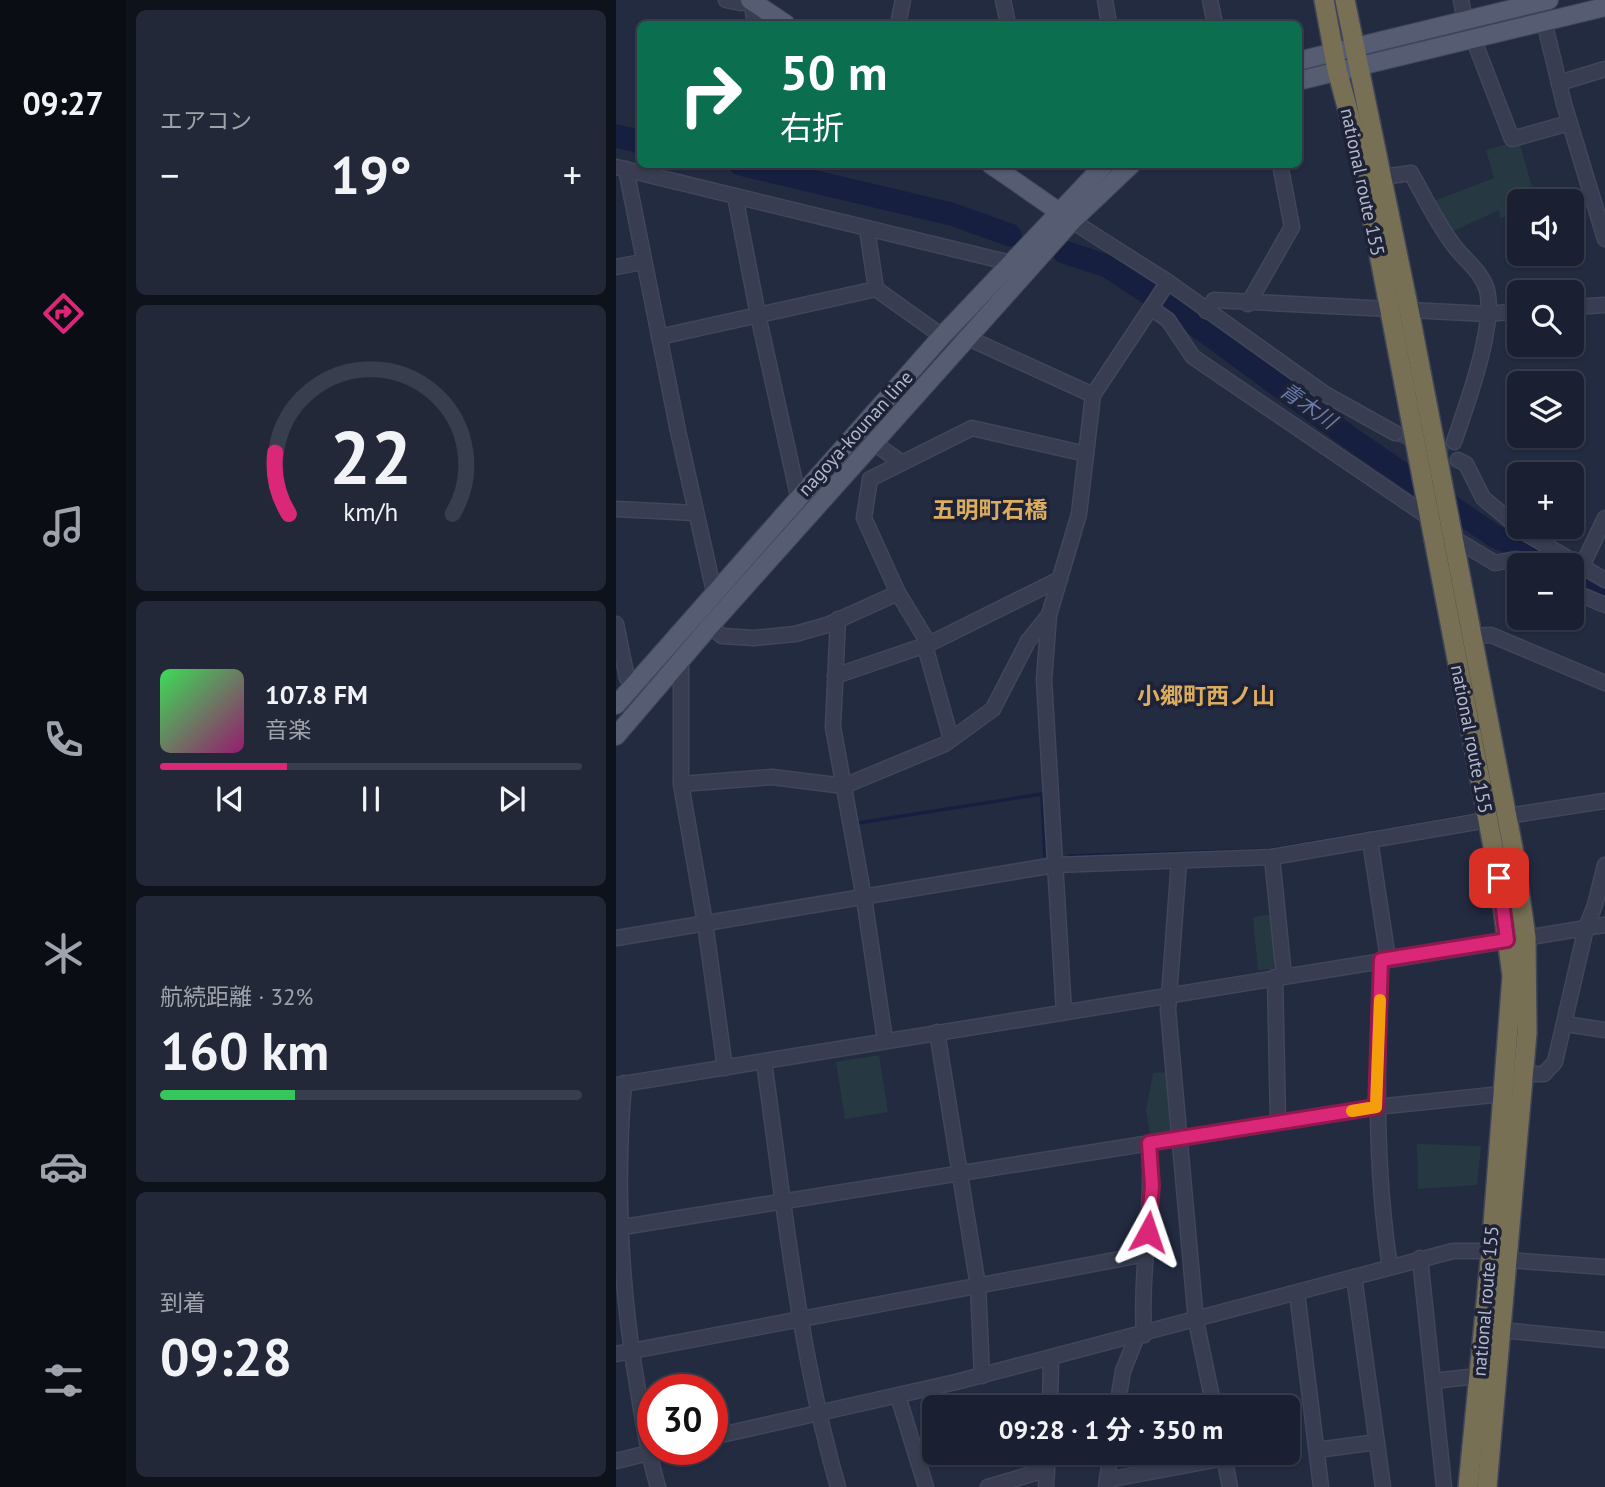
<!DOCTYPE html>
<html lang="ja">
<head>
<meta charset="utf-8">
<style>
  :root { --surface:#1a2031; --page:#232839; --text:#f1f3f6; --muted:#9fa3ab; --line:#383e4d; --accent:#db2777 }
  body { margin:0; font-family:"PT Sans","Noto Sans JP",sans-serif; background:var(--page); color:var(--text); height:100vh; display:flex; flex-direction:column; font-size:26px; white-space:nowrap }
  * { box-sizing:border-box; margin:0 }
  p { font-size:23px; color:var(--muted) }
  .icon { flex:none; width:38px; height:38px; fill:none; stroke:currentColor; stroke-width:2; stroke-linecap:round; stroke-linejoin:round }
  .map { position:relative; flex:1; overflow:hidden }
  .side { display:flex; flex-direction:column; gap:10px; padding:10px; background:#0e121b; width:490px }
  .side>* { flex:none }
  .banner { position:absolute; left:21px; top:21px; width:665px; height:147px; border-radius:10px; box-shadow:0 2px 5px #0004,0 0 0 2px var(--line); background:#0b6e4f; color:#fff; overflow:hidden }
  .buttons { position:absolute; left:891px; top:189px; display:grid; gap:14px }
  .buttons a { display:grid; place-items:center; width:77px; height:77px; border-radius:10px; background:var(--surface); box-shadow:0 2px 5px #0004,0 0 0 2px var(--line); font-size:35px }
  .speed { position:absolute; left:21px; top:1374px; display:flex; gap:14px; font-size:35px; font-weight:700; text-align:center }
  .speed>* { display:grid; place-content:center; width:91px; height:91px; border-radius:50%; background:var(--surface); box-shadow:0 2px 5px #0004,0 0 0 2px var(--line); line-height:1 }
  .speed .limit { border:10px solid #d22; background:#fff; color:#111 }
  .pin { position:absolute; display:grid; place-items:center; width:60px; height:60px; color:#fff; margin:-30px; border-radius:14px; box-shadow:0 4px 10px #0006 }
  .me { position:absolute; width:77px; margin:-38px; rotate:5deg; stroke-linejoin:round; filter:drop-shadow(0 0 5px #0008) }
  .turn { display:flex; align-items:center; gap:24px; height:147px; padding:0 28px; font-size:32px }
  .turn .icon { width:91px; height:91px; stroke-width:2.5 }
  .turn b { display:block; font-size:49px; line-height:60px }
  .big { font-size:52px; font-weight:700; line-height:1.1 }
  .side .widget { flex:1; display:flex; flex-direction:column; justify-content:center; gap:10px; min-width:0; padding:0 24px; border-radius:10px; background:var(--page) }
  .side .dial { align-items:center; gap:0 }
  .dial svg { height:182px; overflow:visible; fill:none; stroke:var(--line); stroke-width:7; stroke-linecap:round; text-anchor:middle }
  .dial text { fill:var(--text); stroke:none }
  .song { display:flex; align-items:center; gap:21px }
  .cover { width:84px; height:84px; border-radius:10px; background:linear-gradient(135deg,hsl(130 70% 55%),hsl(320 70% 35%)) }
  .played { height:7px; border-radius:4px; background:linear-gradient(90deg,var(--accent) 30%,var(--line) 30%) }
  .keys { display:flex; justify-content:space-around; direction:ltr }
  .heat { display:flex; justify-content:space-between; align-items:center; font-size:38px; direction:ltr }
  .charge { height:10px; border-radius:5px; background:linear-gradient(90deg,#34c759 32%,var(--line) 0) }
  .trip { position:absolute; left:306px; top:1395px; width:378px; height:70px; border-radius:10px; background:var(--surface); box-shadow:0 2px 5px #0004,0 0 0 2px var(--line); font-weight:700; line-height:70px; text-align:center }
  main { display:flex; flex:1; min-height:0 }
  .dock { display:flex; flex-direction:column; width:126px; justify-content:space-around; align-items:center; background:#0a0d14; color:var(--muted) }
  .dock .icon { width:49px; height:49px }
  .dock .selected { color:var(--accent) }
  .dock b { font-size:32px; color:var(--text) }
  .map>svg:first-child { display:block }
  .green { fill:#263942 }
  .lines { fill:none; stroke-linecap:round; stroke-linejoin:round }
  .stream { stroke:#161f40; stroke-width:3.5 }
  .river { stroke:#161f40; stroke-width:23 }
  .minor-tunnel { stroke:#394056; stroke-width:14; stroke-dasharray:14 7; stroke-linecap:butt }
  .minor-casing { stroke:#41465a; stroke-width:17 }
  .major-casing { stroke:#41465a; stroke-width:20 }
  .highway-casing { stroke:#404558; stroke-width:22 }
  .minor { stroke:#383d51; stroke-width:14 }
  .major { stroke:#565c71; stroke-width:18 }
  .highway { stroke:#777054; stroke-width:19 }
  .route-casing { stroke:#8e194d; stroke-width:18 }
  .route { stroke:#db2777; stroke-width:12 }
  .slow { stroke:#f59e0b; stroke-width:12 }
  .labels { text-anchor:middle; stroke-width:7; stroke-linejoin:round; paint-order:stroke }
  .street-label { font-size:19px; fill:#b4b9cb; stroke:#1d2236 }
  .water-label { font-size:21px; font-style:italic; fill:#6b7bac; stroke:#1d2236 }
  .quarter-label { font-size:23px; font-weight:bold; fill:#dcad5f; stroke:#1d2236 }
</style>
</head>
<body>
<main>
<nav class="dock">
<b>09:27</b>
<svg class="icon selected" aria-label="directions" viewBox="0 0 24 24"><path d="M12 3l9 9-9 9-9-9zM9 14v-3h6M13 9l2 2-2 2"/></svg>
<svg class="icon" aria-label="music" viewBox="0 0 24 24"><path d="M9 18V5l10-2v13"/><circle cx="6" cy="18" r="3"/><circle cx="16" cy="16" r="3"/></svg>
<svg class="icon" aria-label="phone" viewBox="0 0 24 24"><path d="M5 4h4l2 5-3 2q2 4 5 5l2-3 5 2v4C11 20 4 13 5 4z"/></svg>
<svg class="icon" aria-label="climate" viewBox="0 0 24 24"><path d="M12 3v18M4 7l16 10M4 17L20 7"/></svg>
<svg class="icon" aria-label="car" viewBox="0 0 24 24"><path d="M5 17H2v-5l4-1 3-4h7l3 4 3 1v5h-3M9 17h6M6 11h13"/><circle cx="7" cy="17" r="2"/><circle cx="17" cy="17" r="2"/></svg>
<svg class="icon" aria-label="filters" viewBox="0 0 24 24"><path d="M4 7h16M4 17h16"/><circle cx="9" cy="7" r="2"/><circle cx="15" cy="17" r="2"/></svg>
</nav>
<section class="side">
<div class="widget"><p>エアコン</p>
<div class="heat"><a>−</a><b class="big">19°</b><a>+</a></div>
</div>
<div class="widget dial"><svg viewBox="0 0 100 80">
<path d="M14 69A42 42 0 1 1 86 69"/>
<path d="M14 69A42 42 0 0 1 8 42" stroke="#db2777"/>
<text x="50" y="56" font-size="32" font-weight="700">22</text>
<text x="50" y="72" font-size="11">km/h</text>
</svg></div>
<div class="widget">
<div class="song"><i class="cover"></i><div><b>107.8 FM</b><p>音楽</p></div></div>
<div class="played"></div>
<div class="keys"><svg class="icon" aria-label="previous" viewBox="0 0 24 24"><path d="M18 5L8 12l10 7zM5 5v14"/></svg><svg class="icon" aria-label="pause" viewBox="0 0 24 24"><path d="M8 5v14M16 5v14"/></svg><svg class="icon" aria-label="next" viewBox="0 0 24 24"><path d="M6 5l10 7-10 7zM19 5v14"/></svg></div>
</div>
<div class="widget"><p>航続距離 · 32%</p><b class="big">160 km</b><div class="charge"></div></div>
<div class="widget"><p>到着</p><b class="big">09:28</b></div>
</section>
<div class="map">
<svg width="989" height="1487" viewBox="0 0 989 1487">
  <rect width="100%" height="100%" fill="#232b41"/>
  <g class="green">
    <polygon points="903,141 920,201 903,201 903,223 897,225 894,216 884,218 883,210 837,231 818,201 878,178 870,150"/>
    <polygon points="658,914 662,959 656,969 642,970 637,917"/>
    <polygon points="263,1055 272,1112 229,1119 220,1062"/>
    <polygon points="555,1072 560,1132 535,1139 530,1111 537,1073"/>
    <polygon points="801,1144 865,1146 861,1185 802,1189"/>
  </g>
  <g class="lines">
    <g class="stream">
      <polyline points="242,823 426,794 429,856"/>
      <polyline points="453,856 653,850 852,816"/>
    </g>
    <g class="river">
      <polyline points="0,136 24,142"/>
      <polyline points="124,164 335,214 394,235"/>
      <polyline points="448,252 491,266 573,320 740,442 880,537 905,547 934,565"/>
      <polyline points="956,578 989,592"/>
    </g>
    <polyline class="minor-tunnel" points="779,433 842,460"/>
    <g class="minor-casing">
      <g id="minor">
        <polyline points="110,0 125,3 135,0"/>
        <polyline points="135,0 139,24"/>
        <polyline points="387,0 392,24"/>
        <polyline points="489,0 493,24"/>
        <polyline points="594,0 599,24"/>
        <polyline points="845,0 849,20"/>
        <polyline points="928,21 948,104 989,239"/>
        <polyline points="282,24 287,0"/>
        <polyline points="857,38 896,139 953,123"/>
        <polyline points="943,83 989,69"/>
        <polyline points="0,167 395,263"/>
        <polyline points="10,169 62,431 99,596"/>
        <path d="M767,177L795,173C808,196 820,221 836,243C847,259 865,270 871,290C880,326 850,407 838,442"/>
        <polyline points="119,196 142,315 183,500"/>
        <polyline points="456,221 552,282 709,394 779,433"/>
        <polyline points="251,229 260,289 326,336"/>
        <polyline points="0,267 27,262"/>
        <polyline points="632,304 676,227 664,164"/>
        <polyline points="956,307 989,305"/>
        <polyline points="535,308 552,320 577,357 814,518"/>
        <polyline points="793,310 872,314 903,311"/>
        <polyline points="590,311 598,300 773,309"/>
        <polyline points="43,337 260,289"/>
        <polyline points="352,338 477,395"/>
        <polyline points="258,443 286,463"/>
        <polyline points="842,460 850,464 867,498 909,533 989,580"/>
        <polyline points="0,509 79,513"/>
        <polyline points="834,536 879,563 900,559 911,565"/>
        <polyline points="965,568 989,518"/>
        <polyline points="956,591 989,605"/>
        <polyline points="222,619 217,727 248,898 269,1040"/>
        <polyline points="0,624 11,678 19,684"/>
        <polyline points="94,626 106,636 138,638 179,634 211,625 282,593"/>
        <polyline points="855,636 875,635 989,683"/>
        <polyline points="313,644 282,593 248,518 254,479 356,428 470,454"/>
        <polyline points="309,646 335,739"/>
        <polyline points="65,661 65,784 89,923 109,1068"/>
        <polyline points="219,676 313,644 444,579"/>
        <polyline points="65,784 156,777 228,786 329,744 377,709 412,641 433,615"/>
        <polyline points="891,816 989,801"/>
        <polyline points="754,840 772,959"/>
        <polyline points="656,857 668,976"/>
        <polyline points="563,861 552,1010 580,1321 598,1407"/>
        <polyline points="0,938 439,865 656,857 871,820"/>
        <path d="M765,960C761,1064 758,1164 774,1267"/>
        <polyline points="659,977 662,1122"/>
        <polyline points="448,1012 428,680 433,615 463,514 477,395 552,282"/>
        <polyline points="950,1024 989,1030"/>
        <polyline points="321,1032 362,1286 366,1376"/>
        <path d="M148,1062C168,1204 182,1348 222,1487"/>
        <polyline points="908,1074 928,1074 939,1062 970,928 979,905 989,865"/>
        <path d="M8,1083C0,1175 4,1274 18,1366C25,1407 30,1447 42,1487"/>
        <polyline points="0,1085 989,925"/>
        <polyline points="0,1228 760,1107 886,1094"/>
        <polyline points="804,1258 828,1487"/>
        <polyline points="738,1277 767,1487"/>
        <polyline points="681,1293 705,1487"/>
        <polyline points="885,1330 989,1340"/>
        <path d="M528,1335C524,1269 538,1209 533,1143"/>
        <polyline points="0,1354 530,1254"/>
        <polyline points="817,1381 862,1376"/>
        <polyline points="282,1396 310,1487"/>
        <polyline points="434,1407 435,1358"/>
        <polyline points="501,1407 507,1371 521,1336"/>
        <polyline points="96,1437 340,1382 837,1251 875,1251 892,1260 989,1267"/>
        <polyline points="701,1450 761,1442"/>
        <polyline points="607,1452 614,1487"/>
        <polyline points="0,1461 49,1449"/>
        <polyline points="491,1480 609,1458"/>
        <polyline points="372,1487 429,1470"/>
        <polyline points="430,1487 432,1452"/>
        <polyline points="490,1487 495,1452"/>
      </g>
    </g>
    <g class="major-casing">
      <g id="major">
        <polyline points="134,0 170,24"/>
        <polyline points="682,61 933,0"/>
        <polyline points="682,81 989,7"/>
        <polyline points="374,164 449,216"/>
        <polyline points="0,705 326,336 489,164"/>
        <polyline points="0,736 94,626 456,221 516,164"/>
      </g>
    </g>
    <g class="highway-casing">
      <g id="highway">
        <polyline points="708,0 721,70 744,155 883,878 896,976 875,1251 852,1487"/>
        <polyline points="729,0 793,310 897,848 910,937 911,1033 871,1487"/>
      </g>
    </g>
    <use href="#minor" class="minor"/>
    <use href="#major" class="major"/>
    <use href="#highway" class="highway"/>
  </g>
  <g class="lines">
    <g class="route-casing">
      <polyline id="route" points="532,1232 536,1186 533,1143 760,1107 765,960 891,940 883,878"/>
    </g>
    <use href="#route" class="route"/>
    <polyline class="slow" points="736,1111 760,1107 764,1000"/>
  </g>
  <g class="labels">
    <g class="street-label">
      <text transform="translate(747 182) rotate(78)" y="7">national route 155</text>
      <text transform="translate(239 433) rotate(-48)" y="7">nagoya-kounan line</text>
      <text transform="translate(856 739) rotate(79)" y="7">national route 155</text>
      <text transform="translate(869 1301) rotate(-85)" y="7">national route 155</text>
    </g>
    <g class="water-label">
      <text transform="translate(692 406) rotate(35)" y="7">青木川</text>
    </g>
    <g class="quarter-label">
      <text x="374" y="518">五明町石橋</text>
      <text x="590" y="704">小郷町西ノ山</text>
    </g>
  </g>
</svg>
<div class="buttons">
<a><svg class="icon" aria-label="sound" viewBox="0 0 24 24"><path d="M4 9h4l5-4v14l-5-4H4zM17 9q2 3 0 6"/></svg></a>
<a><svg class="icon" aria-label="search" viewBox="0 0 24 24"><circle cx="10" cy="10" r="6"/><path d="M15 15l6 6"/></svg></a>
<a><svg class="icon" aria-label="layers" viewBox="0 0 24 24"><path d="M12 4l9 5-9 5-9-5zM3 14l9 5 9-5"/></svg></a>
<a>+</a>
<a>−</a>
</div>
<div class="speed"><div class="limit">30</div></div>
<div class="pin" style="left:883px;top:878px;background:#d93025"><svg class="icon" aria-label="arrive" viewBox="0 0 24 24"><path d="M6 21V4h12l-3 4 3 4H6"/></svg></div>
<svg class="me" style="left:532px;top:1232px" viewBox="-20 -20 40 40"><path d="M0-17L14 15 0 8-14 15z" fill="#db2777" stroke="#fff" stroke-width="4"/></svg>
<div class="trip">09:28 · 1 分 · 350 m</div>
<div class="banner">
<div class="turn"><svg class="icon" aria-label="right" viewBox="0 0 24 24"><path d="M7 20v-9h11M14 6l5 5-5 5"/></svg><div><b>50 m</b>右折</div></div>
</div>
</div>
</main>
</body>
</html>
